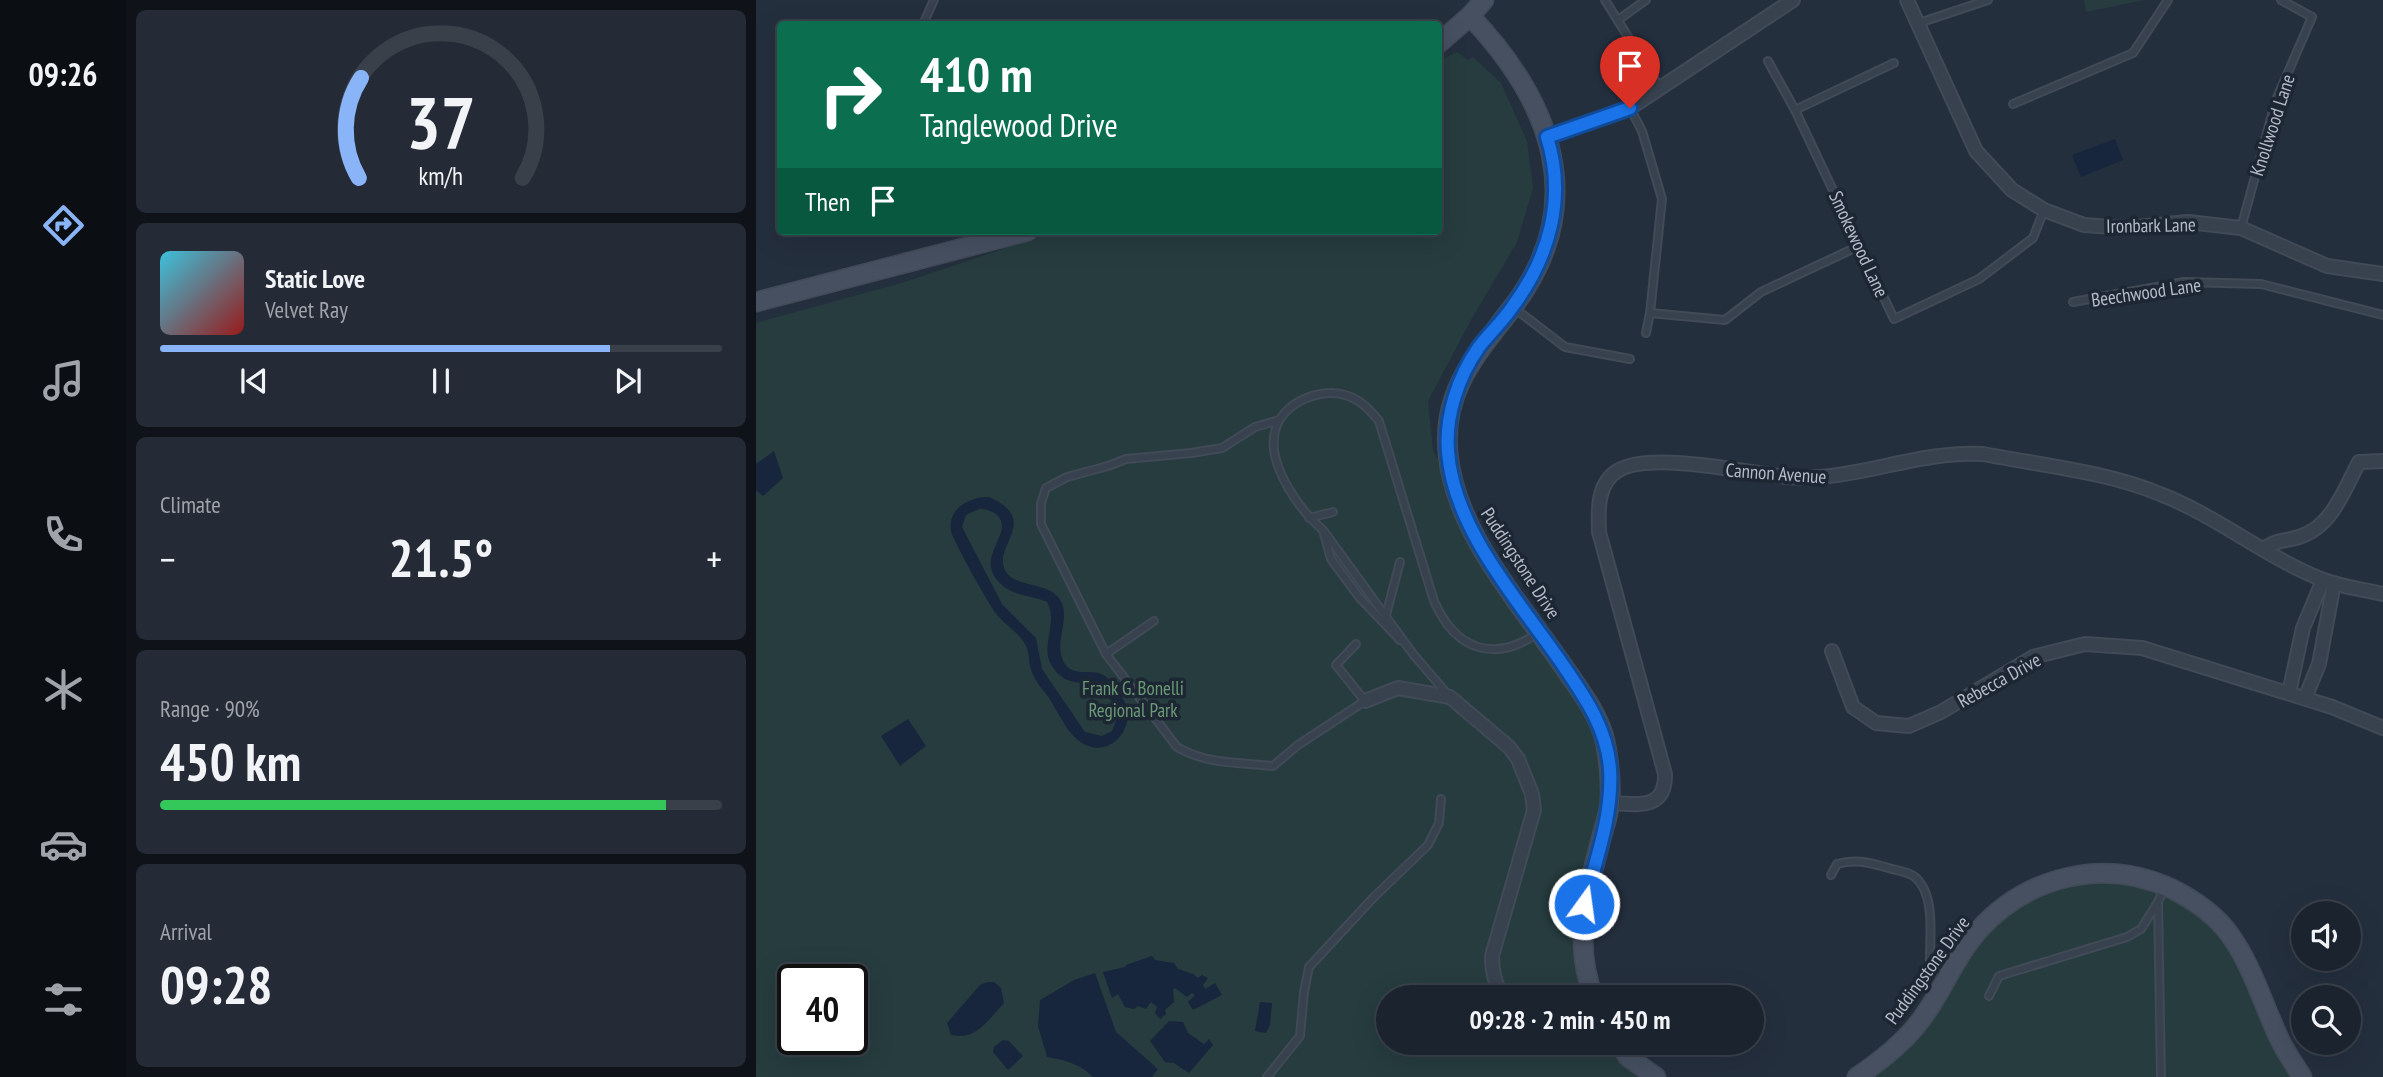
<!DOCTYPE html>
<html lang="en">
<head>
<meta charset="utf-8">
<style>
  :root { --surface:#1b232e; --page:#242b36; --text:#f1f3f6; --muted:#a0a4aa; --line:#39404a; --accent:#8ab4f8 }
  body { margin:0; font-family:"PT Sans Narrow",sans-serif; background:var(--page); color:var(--text); height:100vh; display:flex; flex-direction:column; font-size:26px; white-space:nowrap }
  * { box-sizing:border-box; margin:0 }
  p { font-size:23px; color:var(--muted) }
  .icon { flex:none; width:38px; height:38px; fill:none; stroke:currentColor; stroke-width:2; stroke-linecap:round; stroke-linejoin:round }
  .map { position:relative; flex:1; overflow:hidden }
  .panel { display:flex; flex-direction:column; gap:10px; padding:10px; background:#0f1319; width:630px }
  .panel>* { flex:none }
  .banner { position:absolute; left:21px; top:21px; width:665px; height:214px; border-radius:7px; box-shadow:0 7px 28px #0002,0 0 0 2px var(--line); background:#0b6e4f; color:#fff; overflow:hidden }
  .controls { position:absolute; left:1535px; top:901px; display:grid; gap:14px }
  .controls a { display:grid; place-items:center; width:70px; height:70px; border-radius:50%; background:var(--surface); box-shadow:0 7px 28px #0002,0 0 0 2px var(--line); font-size:35px }
  .speed { position:absolute; left:21px; top:964px; display:flex; gap:14px; font-size:35px; font-weight:700; text-align:center }
  .speed>* { display:grid; place-content:center; width:91px; height:91px; border-radius:50%; background:var(--surface); box-shadow:0 7px 28px #0002,0 0 0 2px var(--line); line-height:1 }
  .speed .limit { border:4px solid #111; border-radius:10px; background:#fff; color:#111 }
  .pin { position:absolute; display:grid; place-items:center; width:60px; height:60px; color:#fff; margin:-72px -30px; border-radius:50% 50% 50% 0; rotate:-45deg; box-shadow:0 0 7px #0007 }
  .pin .icon { rotate:45deg }
  .me { position:absolute; width:77px; margin:-38px; rotate:14deg; stroke-linejoin:round; filter:drop-shadow(0 0 5px #0008) }
  .turn { display:flex; align-items:center; gap:24px; height:147px; padding:0 28px; font-size:32px }
  .turn .icon { width:91px; height:91px; stroke-width:2.5 }
  .turn b { display:block; font-size:49px; line-height:60px }
  .then { display:flex; align-items:center; height:66px; padding:0 28px; background:#0003; gap:14px; font-size:26px }
  .big { font-size:52px; font-weight:700; line-height:1.1 }
  .panel .card { flex:1; display:flex; flex-direction:column; justify-content:center; gap:10px; min-width:0; padding:0 24px; border-radius:10px; background:var(--page) }
  .panel .dial { align-items:center; gap:0 }
  .dial svg { height:182px; overflow:visible; fill:none; stroke:var(--line); stroke-width:7; stroke-linecap:round; text-anchor:middle }
  .dial text { fill:var(--text); stroke:none }
  .song { display:flex; align-items:center; gap:21px }
  .cover { width:84px; height:84px; border-radius:10px; background:linear-gradient(135deg,hsl(190 70% 55%),hsl(0 70% 35%)) }
  .played { height:7px; border-radius:4px; background:linear-gradient(90deg,var(--accent) 80%,var(--line) 80%) }
  .keys { display:flex; justify-content:space-around; direction:ltr }
  .heat { display:flex; justify-content:space-between; align-items:center; font-size:38px; direction:ltr }
  .charge { height:10px; border-radius:5px; background:linear-gradient(90deg,#34c759 90%,var(--line) 0) }
  .trip { position:absolute; left:620px; top:985px; width:388px; height:70px; border-radius:35px; background:var(--surface); box-shadow:0 7px 28px #0002,0 0 0 2px var(--line); font-weight:700; line-height:70px; text-align:center }
  main { display:flex; flex:1; min-height:0 }
  .tab-bar { display:flex; flex-direction:column; width:126px; justify-content:space-around; align-items:center; background:#0b0e12; color:var(--muted) }
  .tab-bar .icon { width:49px; height:49px }
  .tab-bar .on { color:var(--accent) }
  .tab-bar b { font-size:32px; color:var(--text) }
  .map>svg:first-child { display:block }
  .green { fill:#263c3f; fill-rule:evenodd }
  .water { fill:#17263c; fill-rule:evenodd }
  .lines { fill:none; stroke-linecap:round; stroke-linejoin:round }
  .lane-casing { stroke:#414a57; stroke-width:10 }
  .street-casing { stroke:#414a57; stroke-width:16 }
  .secondary-casing { stroke:#414a57; stroke-width:21 }
  .lane { stroke:#38414e; stroke-width:6 }
  .street { stroke:#38414e; stroke-width:12 }
  .secondary { stroke:#465061; stroke-width:18 }
  .route-casing { stroke:#114b97; stroke-width:18 }
  .route { stroke:#1a73e8; stroke-width:12 }
  .labels { text-anchor:middle; stroke-width:7; stroke-linejoin:round; paint-order:stroke }
  .street-label { font-size:19px; fill:#b4bcc9; stroke:#1d2633 }
  .park-label { font-size:19px; fill:#6b9a76; stroke:#1d2633 }
</style>
</head>
<body>
<main>
<nav class="tab-bar">
<b>09:26</b>
<svg class="icon on" aria-label="directions" viewBox="0 0 24 24"><path d="M12 3l9 9-9 9-9-9zM9 14v-3h6M13 9l2 2-2 2"/></svg>
<svg class="icon" aria-label="music" viewBox="0 0 24 24"><path d="M9 18V5l10-2v13"/><circle cx="6" cy="18" r="3"/><circle cx="16" cy="16" r="3"/></svg>
<svg class="icon" aria-label="phone" viewBox="0 0 24 24"><path d="M5 4h4l2 5-3 2q2 4 5 5l2-3 5 2v4C11 20 4 13 5 4z"/></svg>
<svg class="icon" aria-label="climate" viewBox="0 0 24 24"><path d="M12 3v18M4 7l16 10M4 17L20 7"/></svg>
<svg class="icon" aria-label="car" viewBox="0 0 24 24"><path d="M5 17H2v-5l4-1 3-4h7l3 4 3 1v5h-3M9 17h6M6 11h13"/><circle cx="7" cy="17" r="2"/><circle cx="17" cy="17" r="2"/></svg>
<svg class="icon" aria-label="filters" viewBox="0 0 24 24"><path d="M4 7h16M4 17h16"/><circle cx="9" cy="7" r="2"/><circle cx="15" cy="17" r="2"/></svg>
</nav>
<section class="panel">
<div class="card dial"><svg viewBox="0 0 100 80">
<path d="M14 69A42 42 0 1 1 86 69"/>
<path d="M14 69A42 42 0 0 1 15 25" stroke="#8ab4f8"/>
<text x="50" y="56" font-size="32" font-weight="700">37</text>
<text x="50" y="72" font-size="11">km/h</text>
</svg></div>
<div class="card">
<div class="song"><i class="cover"></i><div><b>Static Love</b><p>Velvet Ray</p></div></div>
<div class="played"></div>
<div class="keys"><svg class="icon" aria-label="previous" viewBox="0 0 24 24"><path d="M18 5L8 12l10 7zM5 5v14"/></svg><svg class="icon" aria-label="pause" viewBox="0 0 24 24"><path d="M8 5v14M16 5v14"/></svg><svg class="icon" aria-label="next" viewBox="0 0 24 24"><path d="M6 5l10 7-10 7zM19 5v14"/></svg></div>
</div>
<div class="card"><p>Climate</p>
<div class="heat"><a>−</a><b class="big">21.5°</b><a>+</a></div>
</div>
<div class="card"><p>Range · 90%</p><b class="big">450 km</b><div class="charge"></div></div>
<div class="card"><p>Arrival</p><b class="big">09:28</b></div>
</section>
<div class="map">
<svg width="1627" height="1077" viewBox="0 0 1627 1077">
  <rect width="100%" height="100%" fill="#242f3e"/>
  <g class="green">
    <polygon points="1328,0 1388,0 1330,12"/>
    <path d="M701,52L712,60L717,57L745,83L771,141L777,188L761,242L715,320L672,401L677,451L695,478L708,516L835,707L854,768L828,904L838,997L632,998V1043H863L900,1077H0V323L149,282L300,231H682L683,61ZM37,980H96V1040H37Z"/>
    <polygon points="1357,873 1454,913 1546,1077 1101,1077 1132,1055 1206,952 1268,894"/>
  </g>
  <g class="water">
    <polygon points="1359,139 1367,160 1325,177 1316,155"/>
    <polygon points="18,451 27,478 7,496 0,490 0,464"/>
    <path d="M233,497C284,520 239,544 248,568C255,587 285,582 299,594C321,613 294,642 309,664C317,676 332,670 343,673C355,677 366,694 370,705C379,729 353,758 328,744C312,736 303,713 293,698C287,690 279,681 276,672C272,663 274,653 270,646C264,633 250,626 241,615C233,604 198,543 195,531C191,509 214,496 233,497ZM223,509C236,509 250,517 245,532C239,551 225,565 245,584C256,596 277,595 291,602C303,622 283,647 296,666C311,690 329,678 344,687C352,693 359,706 362,715L356,731L346,736L329,732L286,669L280,638L246,604L206,527L210,515Z"/>
    <polygon points="152,719 170,746 144,766 125,736"/>
    <polygon points="396,956 399,960 418,963 422,969 437,974 442,978 446,975 452,978 447,985 449,989 459,983 466,995 437,1010 432,1002 439,995 436,993 431,997 419,988 417,989 418,1002 409,1010 410,1014 404,1019 399,1013 401,1007 395,1002 390,1009 382,1006 378,1009 369,1007 362,994 356,998 347,972 369,967 370,965"/>
    <path d="M339,973L360,1032L402,1069L396,1077H337C324,1064 309,1060 291,1057L282,1026L284,1000L318,980Z"/>
    <path d="M231,982H238L245,988L248,1003C232,1020 220,1041 195,1035L191,1023L224,985Z"/>
    <polygon points="504,1002 516,1003 514,1025 510,1033 499,1031"/>
    <polygon points="413,1021 427,1022 432,1033 448,1044 453,1039 457,1045 433,1073 418,1063 409,1062 394,1041"/>
    <polygon points="247,1040 253,1041 267,1056 252,1070 237,1052 238,1047"/>
  </g>
  <g class="lines">
    <g class="lane-casing">
      <g id="lane">
        <polyline points="849,0 904,88"/>
        <polyline points="862,20 890,0"/>
        <polyline points="1163,23 1232,0"/>
        <polyline points="167,24 178,0"/>
        <polyline points="1012,61 1039,110 1138,319 1223,279 1277,238 1288,210"/>
        <polyline points="1257,104 1377,53 1412,0"/>
        <polyline points="874,108 886,131 906,199 894,313 969,320 1005,292 1103,246"/>
        <polyline points="1039,110 1138,63"/>
        <polyline points="1485,228 1520,100 1556,17 1525,0"/>
        <polyline points="1317,302 1428,282 1505,284 1627,315"/>
        <polyline points="758,308 809,347 874,359"/>
        <polyline points="890,333 894,313"/>
        <path d="M523,420L499,427L466,448L435,453L370,459L352,466L311,477L290,488L285,503V524L350,654L421,747C452,765 482,762 517,766L542,745L609,701L580,665L600,644"/>
        <polyline points="553,518 577,512"/>
        <polyline points="568,534 575,559 603,597 644,640"/>
        <polyline points="630,615 644,562"/>
        <polyline points="350,654 398,621"/>
        <path d="M693,696L657,654L567,530C544,511 514,468 518,437C521,405 561,387 589,395C604,399 614,410 623,421L678,601C699,649 737,664 782,633"/>
        <path d="M1075,875L1081,864C1098,859 1112,862 1129,867C1138,870 1152,871 1159,877C1181,896 1173,940 1174,966L1189,980"/>
        <polyline points="1233,996 1243,976 1371,937 1385,929 1402,902"/>
        <polyline points="511,1077 544,1036 548,992 553,967 617,898 672,845 683,823 685,799"/>
        <polyline points="1405,1077 1402,902 1408,888"/>
      </g>
    </g>
    <g class="street-casing">
      <g id="street">
        <polyline points="1151,0 1220,151 1256,190 1288,210 1328,225 1371,228 1432,222 1485,228 1571,266 1627,274"/>
        <polyline points="791,137 874,108 1037,0"/>
        <path d="M1507,549C1523,539 1526,542 1543,537C1576,527 1588,490 1603,462L1627,461"/>
        <polyline points="1076,651 1097,707 1120,723 1153,726 1185,712 1277,657 1329,644 1386,648 1576,707 1627,728"/>
        <polyline points="1533,693 1547,628 1567,580"/>
        <polyline points="1549,698 1563,664 1578,583"/>
        <path d="M609,701L642,688L694,697L753,747L762,759L776,794L778,810L736,956C736,972 739,983 747,998"/>
        <path d="M854,803C880,804 910,811 909,774L843,532C842,510 841,482 863,470C896,451 992,473 1032,477C1099,482 1161,450 1227,454C1284,465 1352,472 1404,494C1461,516 1508,556 1565,579C1584,587 1607,589 1627,594"/>
      </g>
    </g>
    <g class="secondary-casing">
      <g id="secondary">
        <path d="M714,16C796,102 835,205 756,308C721,354 686,390 692,453C699,533 766,605 810,670C825,692 843,715 849,741C853,761 855,781 854,801C853,815 847,830 844,843C830,896 817,945 838,998"/>
        <polyline points="682,44 714,16 728,0"/>
        <polyline points="0,302 272,231"/>
        <polyline points="863,1043 872,1057 900,1077"/>
        <path d="M1101,1077C1123,1062 1144,1046 1161,1025C1185,996 1197,959 1222,931C1271,876 1348,857 1416,889C1438,900 1459,914 1474,935C1497,967 1507,1005 1524,1040C1530,1053 1539,1065 1546,1077"/>
      </g>
    </g>
    <use href="#lane" class="lane"/>
    <use href="#street" class="street"/>
    <use href="#secondary" class="secondary"/>
  </g>
  <g class="lines">
    <g class="route-casing">
      <path id="route" d="M828,904C840,860 857,814 854,769C851,730 831,700 809,668C766,604 698,532 692,452C689,416 702,377 723,347C734,333 747,321 757,306C794,256 810,197 791,137L874,108"/>
    </g>
    <use href="#route" class="route"/>
  </g>
  <g class="labels">
    <g class="street-label">
      <text transform="translate(1516 125) rotate(-72)" y="7">Knollwood Lane</text>
      <text transform="translate(1395 225) rotate(-1)" y="7">Ironbark Lane</text>
      <text transform="translate(1103 244) rotate(65)" y="7">Smokewood Lane</text>
      <text transform="translate(1390 292) rotate(-8)" y="7">Beechwood Lane</text>
      <text transform="translate(1020 473) rotate(4)" y="7">Cannon Avenue</text>
      <text transform="translate(765 563) rotate(57)" y="7">Puddingstone Drive</text>
      <text transform="translate(1243 680) rotate(-29)" y="7">Rebecca Drive</text>
      <text transform="translate(1171 970) rotate(-54)" y="7">Puddingstone Drive</text>
    </g>
    <g class="park-label">
      <text x="377" y="695">Frank G. Bonelli<tspan x="377" dy="22">Regional Park</tspan></text>
    </g>
  </g>
</svg>
<div class="controls">
<a><svg class="icon" aria-label="sound" viewBox="0 0 24 24"><path d="M4 9h4l5-4v14l-5-4H4zM17 9q2 3 0 6"/></svg></a>
<a><svg class="icon" aria-label="search" viewBox="0 0 24 24"><circle cx="10" cy="10" r="6"/><path d="M15 15l6 6"/></svg></a>
</div>
<div class="speed"><div class="limit">40</div></div>
<div class="pin" style="left:874px;top:108px;background:#d93025"><svg class="icon" aria-label="arrive" viewBox="0 0 24 24"><path d="M6 21V4h12l-3 4 3 4H6"/></svg></div>
<svg class="me" style="left:828px;top:904px" viewBox="-20 -20 40 40"><circle r="17" fill="#1a73e8" stroke="#fff" stroke-width="3"/><path d="M0-11L8 9 0 5-8 9z" fill="#fff"/></svg>
<div class="trip">09:28 · 2 min · 450 m</div>
<div class="banner">
<div class="turn"><svg class="icon" aria-label="right" viewBox="0 0 24 24"><path d="M7 20v-9h11M14 6l5 5-5 5"/></svg><div><b>410 m</b>Tanglewood Drive</div></div>
<div class="then">Then<svg class="icon" aria-label="arrive" viewBox="0 0 24 24"><path d="M6 21V4h12l-3 4 3 4H6"/></svg></div>
</div>
</div>
</main>
</body>
</html>
